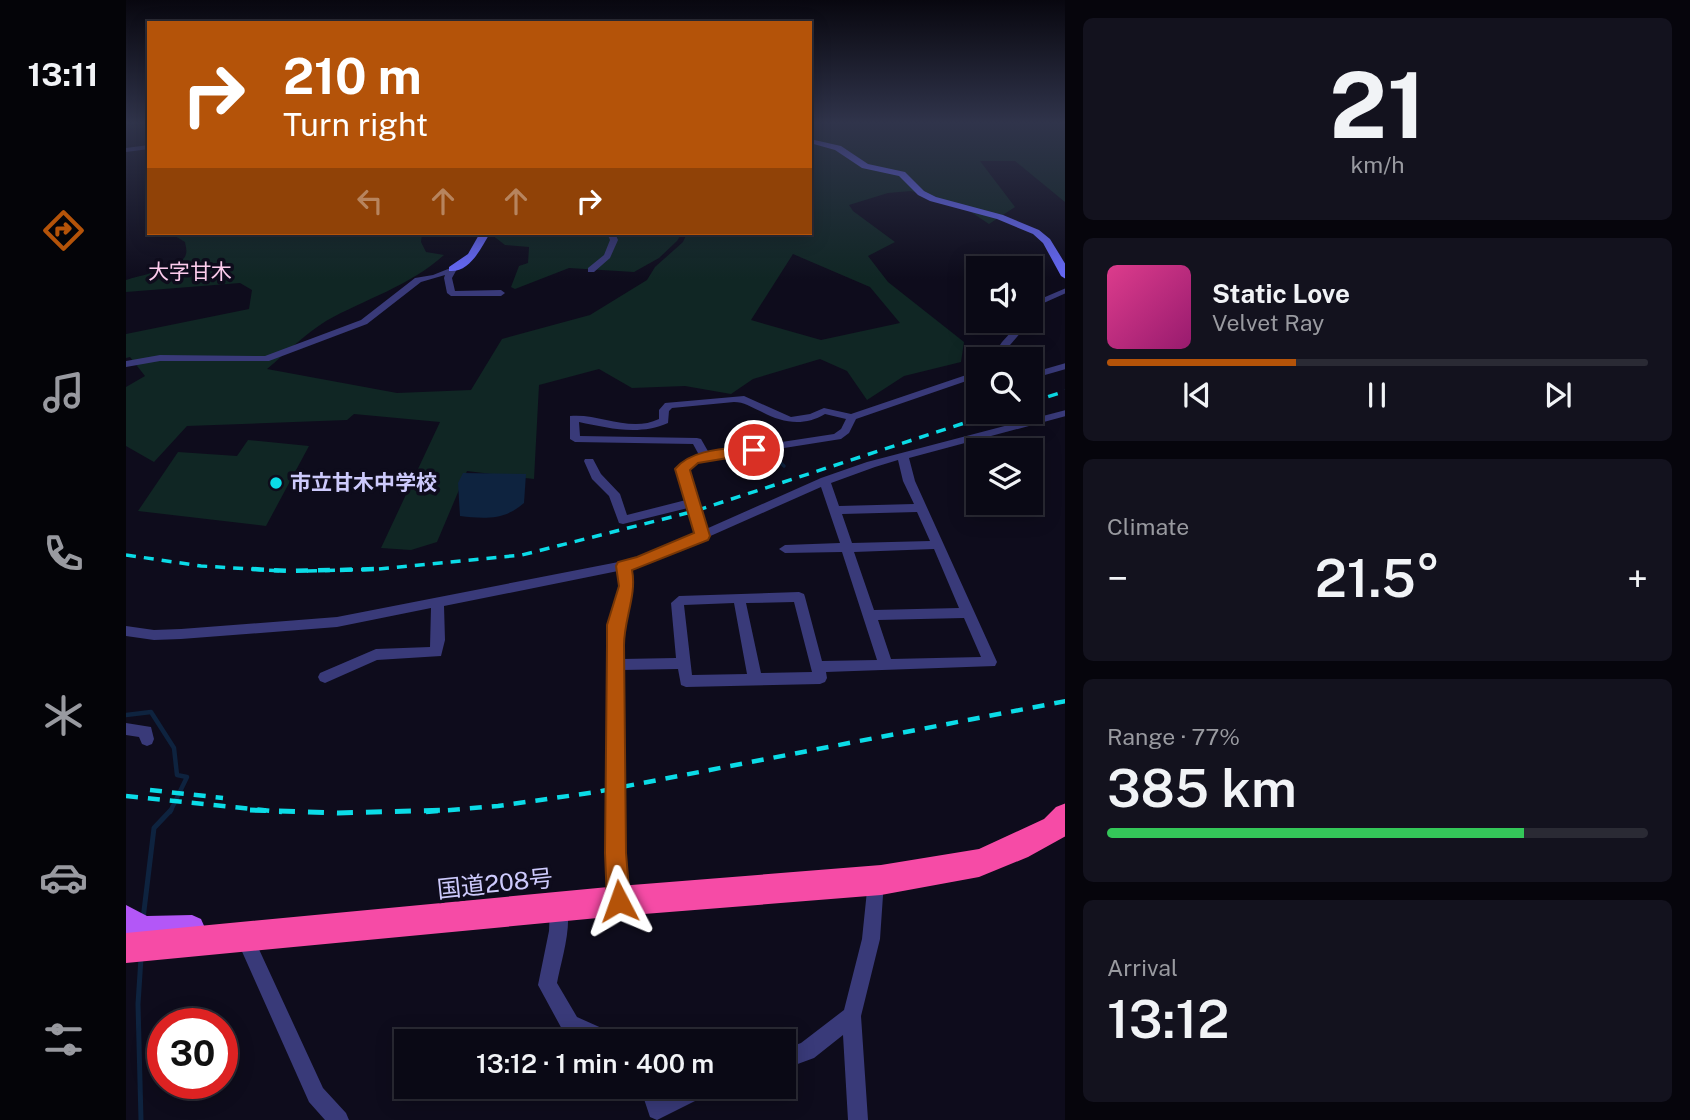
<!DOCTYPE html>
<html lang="en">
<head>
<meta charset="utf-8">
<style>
  :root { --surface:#0a0915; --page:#13121e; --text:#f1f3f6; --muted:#999aa0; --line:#2a2a34; --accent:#b45309 }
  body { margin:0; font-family:"Public Sans","Noto Sans JP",sans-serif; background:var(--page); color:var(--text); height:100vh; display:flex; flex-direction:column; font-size:26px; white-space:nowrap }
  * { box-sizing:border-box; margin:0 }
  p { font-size:23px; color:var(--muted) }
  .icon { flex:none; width:38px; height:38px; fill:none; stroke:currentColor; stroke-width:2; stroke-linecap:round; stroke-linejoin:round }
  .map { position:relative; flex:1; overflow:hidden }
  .panel { display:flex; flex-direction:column; gap:18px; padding:18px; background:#06050c; width:625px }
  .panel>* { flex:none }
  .hud { position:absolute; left:21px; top:21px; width:665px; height:214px; border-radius:0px; box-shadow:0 4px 18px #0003,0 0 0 2px var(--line); background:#b45309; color:#fff; overflow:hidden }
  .controls { position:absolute; left:840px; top:256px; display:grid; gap:14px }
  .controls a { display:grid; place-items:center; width:77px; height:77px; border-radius:0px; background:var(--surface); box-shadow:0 4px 18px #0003,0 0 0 2px var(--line); font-size:35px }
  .speed { position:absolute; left:21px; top:1008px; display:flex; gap:14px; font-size:35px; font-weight:700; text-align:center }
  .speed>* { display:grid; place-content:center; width:91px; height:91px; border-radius:50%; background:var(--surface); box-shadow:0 4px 18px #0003,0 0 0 2px var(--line); line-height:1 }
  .speed .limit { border:10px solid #d22; background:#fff; color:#111 }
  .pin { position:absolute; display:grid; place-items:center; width:60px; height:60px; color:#fff; margin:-30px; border:4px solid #fff; border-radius:50%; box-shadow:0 2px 7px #0007 }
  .me { position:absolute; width:77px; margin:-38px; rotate:356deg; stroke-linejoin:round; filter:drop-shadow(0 0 5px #0008) }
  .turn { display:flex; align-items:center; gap:24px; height:147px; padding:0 21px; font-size:32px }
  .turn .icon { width:91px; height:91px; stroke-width:2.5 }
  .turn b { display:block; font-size:49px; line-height:60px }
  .lanes { display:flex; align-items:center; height:66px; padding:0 21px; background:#0003; justify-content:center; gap:35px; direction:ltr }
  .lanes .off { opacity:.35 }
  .big { font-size:52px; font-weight:600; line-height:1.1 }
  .panel .card { flex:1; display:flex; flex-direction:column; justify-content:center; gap:10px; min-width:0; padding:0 24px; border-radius:10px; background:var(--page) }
  .panel .dial { align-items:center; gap:0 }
  .dial b { font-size:91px; line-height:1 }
  .song { display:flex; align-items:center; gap:21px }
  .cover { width:84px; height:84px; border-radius:10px; background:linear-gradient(135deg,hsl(330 70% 55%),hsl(320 70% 35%)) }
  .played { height:7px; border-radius:4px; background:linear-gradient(90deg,var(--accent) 35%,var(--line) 35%) }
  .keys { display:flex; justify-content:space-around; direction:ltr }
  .heat { display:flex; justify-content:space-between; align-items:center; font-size:38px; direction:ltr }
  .charge { height:10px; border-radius:5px; background:linear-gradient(90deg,#34c759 77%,var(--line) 0) }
  .trip { position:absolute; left:268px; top:1029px; width:402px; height:70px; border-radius:0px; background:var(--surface); box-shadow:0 4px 18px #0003,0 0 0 2px var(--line); font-weight:600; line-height:70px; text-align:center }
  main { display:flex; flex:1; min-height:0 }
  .menu { display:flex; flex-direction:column; width:126px; justify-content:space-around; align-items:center; background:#040408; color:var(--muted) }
  .menu .icon { width:49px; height:49px }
  .menu .active { color:var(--accent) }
  .menu b { font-size:32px; color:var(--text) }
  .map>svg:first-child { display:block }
  .green { fill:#102624; fill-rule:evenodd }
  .water { fill:#0e233f }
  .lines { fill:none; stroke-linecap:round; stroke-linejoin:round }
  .stream-far2 { stroke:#0e233f; stroke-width:3.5 }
  .stream-far1 { stroke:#0e233f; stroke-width:4.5 }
  .stream { stroke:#0e233f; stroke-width:5 }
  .street { fill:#393a79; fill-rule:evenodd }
  .secondary { fill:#6669f8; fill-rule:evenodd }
  .primary { fill:#b357f7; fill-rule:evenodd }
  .highway { fill:#f64ba6; fill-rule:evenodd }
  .rail-far2 { stroke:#0bdce7; stroke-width:3.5; stroke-dasharray:10 8; stroke-linecap:butt }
  .rail-far1 { stroke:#0bdce7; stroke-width:4.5; stroke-dasharray:12 10; stroke-linecap:butt }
  .rail { stroke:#0bdce7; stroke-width:5; stroke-dasharray:16 13; stroke-linecap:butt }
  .route { fill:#b45309; stroke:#753606; stroke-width:2 }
  .poi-dot { fill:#0bdce7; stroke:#0e0c1c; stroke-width:2.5 }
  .labels { text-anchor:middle; stroke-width:7; stroke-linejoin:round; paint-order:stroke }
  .far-quarter-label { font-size:21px; fill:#fdcced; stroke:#0e0c1c }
  .poi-label { font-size:21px; font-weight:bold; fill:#cdcafc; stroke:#0e0c1c; text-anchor:start }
  .near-street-label { font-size:24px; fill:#cdcafc; stroke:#0e0c1c }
</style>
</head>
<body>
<main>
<nav class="menu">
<b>13:11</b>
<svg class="icon active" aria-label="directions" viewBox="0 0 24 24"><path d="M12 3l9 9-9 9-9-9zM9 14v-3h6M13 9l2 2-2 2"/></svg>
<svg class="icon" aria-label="music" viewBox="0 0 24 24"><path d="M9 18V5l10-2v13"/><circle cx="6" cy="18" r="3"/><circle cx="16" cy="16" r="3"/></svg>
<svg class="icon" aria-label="phone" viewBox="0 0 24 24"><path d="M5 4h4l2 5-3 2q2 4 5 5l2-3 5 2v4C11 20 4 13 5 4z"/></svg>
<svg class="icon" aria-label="climate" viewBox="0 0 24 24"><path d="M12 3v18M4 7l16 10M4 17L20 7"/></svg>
<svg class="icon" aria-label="car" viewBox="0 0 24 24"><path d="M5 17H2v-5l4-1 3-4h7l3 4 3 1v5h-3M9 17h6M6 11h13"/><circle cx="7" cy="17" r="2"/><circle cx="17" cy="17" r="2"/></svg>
<svg class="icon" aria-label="filters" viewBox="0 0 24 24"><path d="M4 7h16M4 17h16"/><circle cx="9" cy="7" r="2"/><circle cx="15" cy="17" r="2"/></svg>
</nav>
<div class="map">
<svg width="940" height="1120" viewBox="0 0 940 1120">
  <rect width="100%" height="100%" fill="#0e0c1c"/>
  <g class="green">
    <path d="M684,122H939V202L889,161H854L889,207L863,224L842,210L785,191L762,193L723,205L727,211L769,242L742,256L762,282L838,342L835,362L778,376L741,400L721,371L694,359L627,379L605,394L559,386L506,388L473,369L413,385L408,479L341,471L311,542L285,550L255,548L314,422L228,414L221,420L61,426L28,462L0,446V387L19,376L4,357L0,358V334L123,309L126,290L114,283L0,292V280C12,276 52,268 58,258C62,253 60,248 59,242L44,233H296L295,242L300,252L318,255C284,286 239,299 200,321C179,334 160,353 141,369L271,393L345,390L376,339L464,315L521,280L529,267L557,242L561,233H684ZM667,254L744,287L774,323L695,340L625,320Z"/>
    <polygon points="366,233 556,233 551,241 533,258 508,272 443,268 389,289 385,287 393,266 402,263 403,247 379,245 366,235"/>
    <polygon points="122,440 183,446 140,526 12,511 52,452 111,456"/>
  </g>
  <path class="water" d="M337,473L400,474L398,503C379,520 359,519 334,516L332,483Z"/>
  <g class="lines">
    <polyline class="stream-far2" points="639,449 658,466"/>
    <polyline class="stream-far1" points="0,715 25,712 48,748 51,775 61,777 44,812"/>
    <g class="stream">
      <polyline points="17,919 28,828 45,810"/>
      <polyline points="15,958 12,1004 15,1120"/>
    </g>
    <g class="street">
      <polygon points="23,145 23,149 0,152 0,148"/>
      <polygon points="481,233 489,233 492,240 484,258 468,272 462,272 462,268 478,255 484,240"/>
      <polygon points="327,267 331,269 326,278 329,291 375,290 379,293 375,296 325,296 321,293 318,278 319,275 295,282 241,324 143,361 34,361 0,367 0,361 34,355 139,356 235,320 289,278 307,275"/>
      <polygon points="940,288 940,293 911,306 909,316 905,319 905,303"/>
      <polygon points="905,319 905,320 904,322 884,345 890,352 887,359 877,359 880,352 874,345 876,342 896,320"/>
      <polygon points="940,363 940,369 905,379 905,373"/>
      <path d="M852,371V377L730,419L723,433L715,439L571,462L562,470L580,529L695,478L741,462L940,410V416L783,458L789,481L871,662L869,666L700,672L701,678L699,682L694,684L560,687L555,685L552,669L496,670L497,853L502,901L499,907L493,910L487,907L484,901L481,853L482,665L483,625L495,586L492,571L318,606L319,640L315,656L251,660L199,683L194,681L192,677L194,673L250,649L304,647L305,608L211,627L55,639L28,640L0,636V626L28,630L55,629L211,617L513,558L569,533L562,508L497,524L493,523L483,496L466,479L458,461L459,459H467L475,474L494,494L501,515L560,500L551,469L564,457L573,455L567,444L449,442L444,439V416C474,413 504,433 533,419V410L539,403L618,396L665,417L684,414L698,408L725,414ZM608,402C618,402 625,407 634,411C656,423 677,427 699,414L720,419L715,429L708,434L583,453L575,439L571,438L454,436L453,422C482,428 513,436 542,423L543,411L546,408ZM772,460L777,481L788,504L713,506L705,483L749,467ZM695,487L714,543L659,545L653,549L659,553L716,552L751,660L696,661L679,597L678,594L673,592L553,596L545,603L550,658L496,659L497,625L507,586L504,569L519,565ZM791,512L804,541L726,543L716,514ZM808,549L833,608L748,610L728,552ZM668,602L686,672L635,673L620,603ZM608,603L621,674L566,675L558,605ZM838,618L855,657L765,659L752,620Z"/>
      <polygon points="0,723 25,727 28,739 26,744 21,746 16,744 13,737 0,735"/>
      <polygon points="750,873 756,875 758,881 754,939 735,1016 742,1120 722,1120 717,1035 688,1058 658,1069 658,1049 675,1043 718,1010 736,939 742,881 744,875"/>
      <path d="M433,898L439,901C448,922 435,961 431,983L451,1017L489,1034L492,1041H461L437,1031L412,985L423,931L424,907L427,901Z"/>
      <polygon points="119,929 125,932 197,1088 220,1113 223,1120 199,1120 183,1102 110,938 113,932"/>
      <polygon points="514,1087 534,1087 537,1096 556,1087 586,1087 583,1094 531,1120 524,1117"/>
    </g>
    <g class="secondary">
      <polygon points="684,139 715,146 742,164 779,172 798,191 810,197 877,215 913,230 924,239 940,265 940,279 935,276 917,243 907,234 871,219 804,201 792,195 773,176 736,168 709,150 684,143"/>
      <path d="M354,233H364C355,248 344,273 323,271V267L342,254Z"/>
    </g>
    <path class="primary" d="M0,905L21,916L66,915L75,919L79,928L75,937C52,946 22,944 0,933Z"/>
    <polygon class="highway" points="940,803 940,836 902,857 853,877 755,895 493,916 0,963 0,933 493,886 755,865 853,849 918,819 930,807"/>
    <g class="rail-far2">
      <polyline points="905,402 940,391"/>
      <polyline points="0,555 75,566 157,571"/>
      <polyline points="181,571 252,569 396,555 569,511 875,411"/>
    </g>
    <g class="rail-far1">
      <polyline points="126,569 164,571 253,569"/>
      <polyline points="24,790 97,798"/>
      <polyline points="0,796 156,812"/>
      <polyline points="300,812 372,806 470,792 940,701"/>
    </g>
    <polyline class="rail" points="124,810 212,813 327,810"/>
  </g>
  <linearGradient id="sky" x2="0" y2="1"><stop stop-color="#08070f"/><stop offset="0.44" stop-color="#30344b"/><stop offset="1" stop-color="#30344b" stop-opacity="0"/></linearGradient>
  <rect width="940" height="279" fill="url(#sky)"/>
  <path class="route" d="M628,446L634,450L632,453L572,463L564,470L584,536L582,540L506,570C511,595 498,619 498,645L500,853L504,901L501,909L493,912L485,909L481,901L479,853L481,645V625L493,586L490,566L492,562L511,557L568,533L549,469C566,448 602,449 628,446Z"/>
  <circle class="poi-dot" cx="150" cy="483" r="7"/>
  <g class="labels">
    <g class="far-quarter-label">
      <text x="64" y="279">大字甘木</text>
    </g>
    <g class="poi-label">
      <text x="164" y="490">市立甘木中学校</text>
    </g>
    <g class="near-street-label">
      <text transform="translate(369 884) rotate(-6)" y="8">国道208号</text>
    </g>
  </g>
</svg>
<div class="controls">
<a><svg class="icon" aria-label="sound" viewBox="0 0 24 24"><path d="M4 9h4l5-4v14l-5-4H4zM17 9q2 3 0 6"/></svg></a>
<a><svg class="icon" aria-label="search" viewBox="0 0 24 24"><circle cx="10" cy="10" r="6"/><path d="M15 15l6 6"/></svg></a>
<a><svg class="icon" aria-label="layers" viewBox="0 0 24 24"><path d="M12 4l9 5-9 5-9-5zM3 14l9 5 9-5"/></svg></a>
</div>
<div class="speed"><div class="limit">30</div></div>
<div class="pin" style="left:628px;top:450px;background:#d93025"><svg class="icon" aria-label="arrive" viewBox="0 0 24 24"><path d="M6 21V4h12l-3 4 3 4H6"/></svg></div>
<svg class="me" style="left:493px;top:901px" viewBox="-20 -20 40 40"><path d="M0-17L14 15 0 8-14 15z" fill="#b45309" stroke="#fff" stroke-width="4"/></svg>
<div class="trip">13:12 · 1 min · 400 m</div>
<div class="hud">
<div class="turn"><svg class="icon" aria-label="right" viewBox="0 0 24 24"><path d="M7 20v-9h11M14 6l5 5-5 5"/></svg><div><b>210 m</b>Turn right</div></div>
<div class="lanes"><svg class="icon off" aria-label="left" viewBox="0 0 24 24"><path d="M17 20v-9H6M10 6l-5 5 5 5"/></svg><svg class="icon off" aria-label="ahead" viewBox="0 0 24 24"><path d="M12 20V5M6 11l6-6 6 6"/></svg><svg class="icon off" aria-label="ahead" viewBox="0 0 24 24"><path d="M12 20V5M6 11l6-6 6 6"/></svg><svg class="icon" aria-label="right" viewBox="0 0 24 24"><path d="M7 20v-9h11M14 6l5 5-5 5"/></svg></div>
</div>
</div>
<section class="panel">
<div class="card dial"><b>21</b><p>km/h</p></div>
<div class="card">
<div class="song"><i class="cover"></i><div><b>Static Love</b><p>Velvet Ray</p></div></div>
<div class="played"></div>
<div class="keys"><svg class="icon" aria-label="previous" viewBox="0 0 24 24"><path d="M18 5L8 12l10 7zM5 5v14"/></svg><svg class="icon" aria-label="pause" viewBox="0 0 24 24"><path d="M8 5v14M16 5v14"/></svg><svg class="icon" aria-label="next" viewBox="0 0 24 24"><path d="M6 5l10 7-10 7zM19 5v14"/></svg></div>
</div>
<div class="card"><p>Climate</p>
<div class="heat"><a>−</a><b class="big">21.5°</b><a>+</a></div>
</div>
<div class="card"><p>Range · 77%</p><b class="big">385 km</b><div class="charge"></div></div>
<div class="card"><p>Arrival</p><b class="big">13:12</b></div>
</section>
</main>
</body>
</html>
